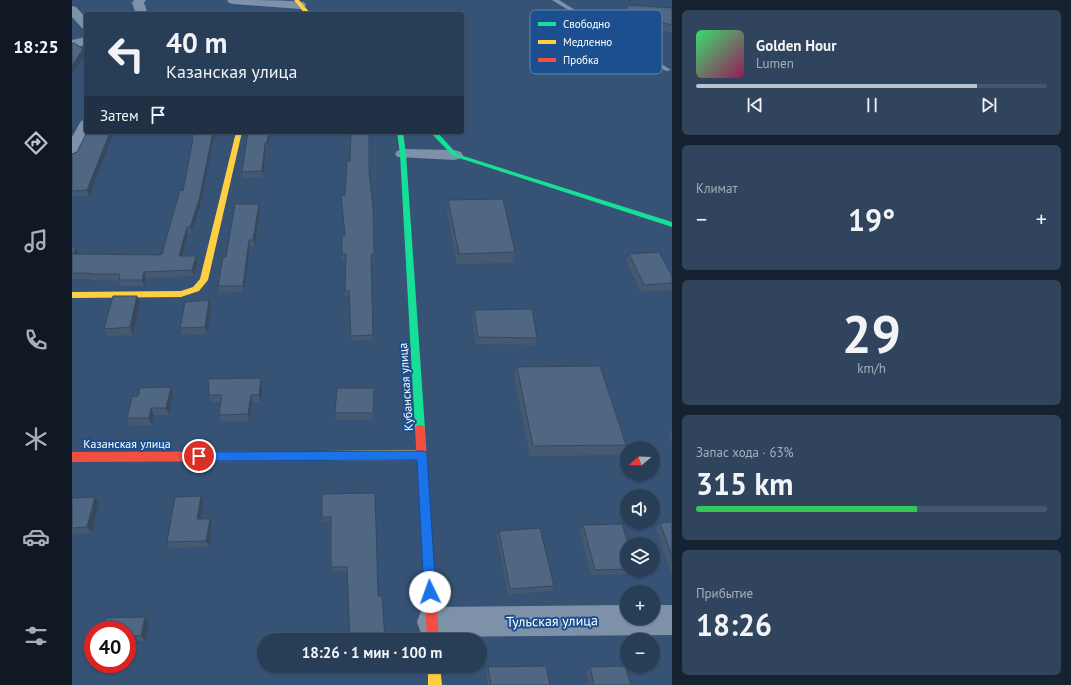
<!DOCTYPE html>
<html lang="ru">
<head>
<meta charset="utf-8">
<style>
  :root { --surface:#283e57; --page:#30455d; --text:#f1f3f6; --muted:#a5aeba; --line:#44576d; --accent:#b9c2ce }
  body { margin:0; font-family:"PT Sans",sans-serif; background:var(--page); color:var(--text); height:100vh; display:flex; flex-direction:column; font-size:15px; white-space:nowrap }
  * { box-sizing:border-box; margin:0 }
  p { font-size:13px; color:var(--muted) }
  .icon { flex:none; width:22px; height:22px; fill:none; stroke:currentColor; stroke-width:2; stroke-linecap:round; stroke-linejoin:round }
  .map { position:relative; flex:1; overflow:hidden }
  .panel { display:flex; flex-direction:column; gap:10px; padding:10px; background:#162230; width:399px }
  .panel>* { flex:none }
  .banner { position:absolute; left:12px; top:12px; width:380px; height:122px; border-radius:4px; box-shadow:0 1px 3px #0004,0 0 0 1px var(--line); background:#283e57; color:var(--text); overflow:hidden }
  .needle { width:26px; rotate:251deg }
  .buttons { position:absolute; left:548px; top:441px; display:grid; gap:8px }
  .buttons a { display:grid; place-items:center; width:40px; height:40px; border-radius:50%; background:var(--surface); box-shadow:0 1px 3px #0004,0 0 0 1px var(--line); font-size:20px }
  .speed { position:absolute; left:12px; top:621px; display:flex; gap:8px; font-size:20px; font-weight:700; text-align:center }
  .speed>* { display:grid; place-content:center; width:52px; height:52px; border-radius:50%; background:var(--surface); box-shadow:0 1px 3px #0004,0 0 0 1px var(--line); line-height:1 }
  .speed .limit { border:6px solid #d22; background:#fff; color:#111 }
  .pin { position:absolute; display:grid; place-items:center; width:34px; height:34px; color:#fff; margin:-17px; border:2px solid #fff; border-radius:50%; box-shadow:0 1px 4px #0007 }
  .me { position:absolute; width:44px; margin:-22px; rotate:357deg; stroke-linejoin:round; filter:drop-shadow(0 0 3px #0008) }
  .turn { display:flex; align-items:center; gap:14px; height:84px; padding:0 16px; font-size:18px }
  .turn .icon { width:52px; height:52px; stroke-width:2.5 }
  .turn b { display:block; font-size:28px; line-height:34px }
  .then { display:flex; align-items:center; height:38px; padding:0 16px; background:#0003; gap:8px; font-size:15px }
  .big { font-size:30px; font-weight:700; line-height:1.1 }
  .panel .widget { flex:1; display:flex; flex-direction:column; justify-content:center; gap:6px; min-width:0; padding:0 14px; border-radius:6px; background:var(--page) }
  .panel .dial { align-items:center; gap:0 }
  .dial b { font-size:52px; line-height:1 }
  .song { display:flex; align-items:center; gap:12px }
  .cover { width:48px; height:48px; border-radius:6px; background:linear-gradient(135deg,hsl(140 70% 55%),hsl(330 70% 35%)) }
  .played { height:4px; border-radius:2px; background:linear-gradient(90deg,var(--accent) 80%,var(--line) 80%) }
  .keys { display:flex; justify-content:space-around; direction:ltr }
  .heat { display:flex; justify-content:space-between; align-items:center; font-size:22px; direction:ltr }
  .charge { height:6px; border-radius:3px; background:linear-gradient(90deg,#34c759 63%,var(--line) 0) }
  .trip { position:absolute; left:185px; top:633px; width:230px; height:40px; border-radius:20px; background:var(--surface); box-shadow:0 1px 3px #0004,0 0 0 1px var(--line); font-weight:700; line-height:40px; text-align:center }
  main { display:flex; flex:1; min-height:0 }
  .dock { display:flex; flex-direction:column; width:72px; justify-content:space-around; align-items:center; background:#101923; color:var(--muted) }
  .dock .icon { width:28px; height:28px }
  .dock .current { color:var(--accent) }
  .dock b { font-size:18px; color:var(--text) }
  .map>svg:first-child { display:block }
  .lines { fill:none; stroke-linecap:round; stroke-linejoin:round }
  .lane { fill:#7d92a8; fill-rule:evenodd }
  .street { fill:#7d92a8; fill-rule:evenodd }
  .fast { fill:#16e098; fill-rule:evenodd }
  .slow { fill:#ffcf43; fill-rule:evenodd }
  .jam { fill:#f24e42; fill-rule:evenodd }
  .wall { fill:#455971 }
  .shaded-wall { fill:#38485c }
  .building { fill:#506783; stroke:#38485c }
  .route { fill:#1a73e8; stroke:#114b97 }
  .labels { text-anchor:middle; stroke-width:4; stroke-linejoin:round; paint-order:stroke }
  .street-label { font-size:12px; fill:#fff; stroke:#1b4f8f }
  .near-street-label { font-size:14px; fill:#fff; stroke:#1b4f8f }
  .key { fill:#1b4f8f; stroke:#5f84b1; stroke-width:1 }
  .key-label { font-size:11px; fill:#fff }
</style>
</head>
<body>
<main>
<nav class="dock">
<b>18:25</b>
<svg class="icon current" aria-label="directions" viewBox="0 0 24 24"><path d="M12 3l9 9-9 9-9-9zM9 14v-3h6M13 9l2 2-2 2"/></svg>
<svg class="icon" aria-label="music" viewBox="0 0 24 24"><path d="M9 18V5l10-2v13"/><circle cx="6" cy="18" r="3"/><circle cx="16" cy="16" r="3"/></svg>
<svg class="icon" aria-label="phone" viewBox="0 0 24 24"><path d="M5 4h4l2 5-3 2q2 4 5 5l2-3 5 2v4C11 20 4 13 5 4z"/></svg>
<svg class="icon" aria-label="climate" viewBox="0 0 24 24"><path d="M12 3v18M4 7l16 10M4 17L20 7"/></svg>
<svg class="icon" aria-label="car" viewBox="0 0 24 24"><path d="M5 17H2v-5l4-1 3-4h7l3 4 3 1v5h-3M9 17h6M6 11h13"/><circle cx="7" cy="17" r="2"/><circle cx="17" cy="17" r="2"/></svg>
<svg class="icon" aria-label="filters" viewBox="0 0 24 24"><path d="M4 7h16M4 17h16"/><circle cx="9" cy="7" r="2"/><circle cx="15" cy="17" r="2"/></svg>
</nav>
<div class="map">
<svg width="600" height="685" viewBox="0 0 600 685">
  <rect width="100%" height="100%" fill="#365274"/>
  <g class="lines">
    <polygon class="lane" points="480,0 487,0 599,70 594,71"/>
    <g class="street">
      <polygon points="62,0 74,0 72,3 76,14 64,14 60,3"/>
      <path d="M155,0C180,0 208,0 232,2L234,5L232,8L228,9L161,4L157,3Z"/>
      <polygon points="0,6 4,7 14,18 14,29 10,28 0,17"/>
      <polygon points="14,37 14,45 0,48 0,40"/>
      <polygon points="14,119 14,132 18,132 6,157 0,159 0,137 9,121"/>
      <polygon points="331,149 383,150 389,152 391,155 389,158 383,160 325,157 323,154 325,151"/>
      <polygon points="555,605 555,618 581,618 581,605 600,605 600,635 360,637 349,633 345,622 349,611 360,607"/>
    </g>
    <g class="fast">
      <polygon points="325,132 331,132 334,154 353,429 352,432 348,433 344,432 343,429 328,154"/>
      <polygon points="358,132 365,132 385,154 600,222 600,227 381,156"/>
    </g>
    <g class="slow">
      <polygon points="222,0 227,0 239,14 233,14"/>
      <polygon points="164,132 170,132 136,280 127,291 109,297 0,298 0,292 109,291 121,287 128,279"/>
      <polygon points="350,450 354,452 355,455 354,458 350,460 252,461 248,459 247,456 248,453 252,451"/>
      <polygon points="356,666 368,666 370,685 356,685"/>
    </g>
    <g class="jam">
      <polygon points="348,425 352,426 353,429 367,640 355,640 343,429 344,426"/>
      <polygon points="252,451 256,453 257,456 256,459 252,461 0,462 0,452"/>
    </g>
  </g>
  <g class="wall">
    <polygon points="556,5 600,8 600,32 596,32 552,21"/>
    <polygon points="121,132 144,132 141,142 128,206 120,233 116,233 111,256 125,263 122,276 74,278 72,286 49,286 47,281 20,280 19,279 0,279 0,247 4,247 6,253 6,254 88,255 90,254 111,191 120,143 120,139"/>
    <polygon points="198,132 196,149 194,149 191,177 171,178 170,172"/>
    <polygon points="5,152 17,196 0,196 0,154"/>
    <polygon points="297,173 302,254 302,259 299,259 301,340 279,341 277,296 273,296 274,260 270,260 270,254 272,235"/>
    <polygon points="376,200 443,252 440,263 385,264 375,211"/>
    <polygon points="188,210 183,246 178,247 172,292 147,293 146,286 154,257"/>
    <polygon points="557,254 600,276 600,290 569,292 554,261"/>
    <polygon points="68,303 61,335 36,336 32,329"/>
    <polygon points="139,308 135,334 110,335 108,328"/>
    <polygon points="402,310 465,338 463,345 404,344 400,317"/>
    <polygon points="445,367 554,445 548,455 458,456 442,377"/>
    <polygon points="189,378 190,385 189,402 180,402 178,421 149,422 147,415 149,402 139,402 137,395"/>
    <polygon points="302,388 301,420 264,420 263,413"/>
    <polygon points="101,394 97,415 82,415 80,425 58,425 55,418"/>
    <polygon points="600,428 600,443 597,434"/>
    <polygon points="250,494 306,596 313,640 276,571 259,571 259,521 250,521"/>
    <polygon points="129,496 131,503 129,519 140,525 137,547 98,548 95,542"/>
    <polygon points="0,498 27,503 20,533 0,534"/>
    <polygon points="600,522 600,576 584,529 588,523"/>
    <polygon points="511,525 555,544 555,570 562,570 559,574 519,575 508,531"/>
    <polygon points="427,531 482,586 479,591 436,594 425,537"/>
    <polygon points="73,617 77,622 73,641 66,641 61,664 55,664 55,630"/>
    <polygon points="416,667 478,685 416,685 414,671"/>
    <polygon points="518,667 559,685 517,685 514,672"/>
  </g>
  <g class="shaded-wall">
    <polygon points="11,49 13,54 0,75 0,66"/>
    <polygon points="0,126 2,131 0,134"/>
    <polygon points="38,132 42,132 17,196 15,190"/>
    <polygon points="141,132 144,132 141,142 128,206 120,233 118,227"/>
    <polygon points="197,132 198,132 196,149 195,143"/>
    <polygon points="193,143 194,149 191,177 190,171"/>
    <polygon points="187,204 188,210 183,246 181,240"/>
    <polygon points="115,227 116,233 109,262 107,256"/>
    <polygon points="177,240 178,247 172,292 171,286"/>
    <polygon points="4,247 6,253 4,260 1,254"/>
    <polygon points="124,256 125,263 122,276 120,270"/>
    <polygon points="72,272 74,278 72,286 70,280"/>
    <polygon points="65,296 68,303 61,335 58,327"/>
    <polygon points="137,300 139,308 135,334 133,327"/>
    <polygon points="189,378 190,385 189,402 187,395"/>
    <polygon points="99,387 101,394 97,415 94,408"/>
    <polygon points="179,395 180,402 178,421 176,414"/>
    <polygon points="79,408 82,415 80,425 77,418"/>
    <polygon points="129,496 131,503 128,525 125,519"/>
    <polygon points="23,497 27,503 20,533 15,527"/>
    <polygon points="138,519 140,525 137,547 134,541"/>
    <polygon points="73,617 77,622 73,641 69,636"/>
    <polygon points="62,636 66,641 61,664 57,659"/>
  </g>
  <g class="building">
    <polygon points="556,5 600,8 600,25 554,14"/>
    <polygon points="0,43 2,43 11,49 0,66"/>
    <polygon points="15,132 38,132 15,190 0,191 0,154 5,152"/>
    <polygon points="121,132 141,132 127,200 118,227 115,227 107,256 124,256 120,270 72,272 70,280 47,280 48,274 17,274 18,273 0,273 0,247 4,247 1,254 88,255 90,254 108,190 111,191 121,139 120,139"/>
    <polygon points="176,132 197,132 195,143 193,143 190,171 170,172"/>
    <polygon points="279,132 297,132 297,173 301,207 302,254 299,254 301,335 279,336 277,291 273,291 274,254 270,254 270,236 273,235 269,195 273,195 275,161 278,161"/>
    <polygon points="431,199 443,252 387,254 376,200"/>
    <polygon points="163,204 187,204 181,240 177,240 171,286 146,286 151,257 154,257"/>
    <polygon points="587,252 600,276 600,283 572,285 557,254"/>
    <polygon points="41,296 65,296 58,327 32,329"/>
    <polygon points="137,300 133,327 108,328 113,302"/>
    <polygon points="460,309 465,338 406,337 402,310"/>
    <polygon points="528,366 554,445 461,446 445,367"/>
    <polygon points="189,378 187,395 179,395 176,414 147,415 150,395 137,395 136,379"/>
    <polygon points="99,387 94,408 79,408 77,418 55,418 60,397 66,396 68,388"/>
    <polygon points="265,388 302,388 301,413 263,413"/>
    <polygon points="303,493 306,596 310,596 313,640 278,640 275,567 259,567 259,517 250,517 250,494"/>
    <polygon points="129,496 125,519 138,519 134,541 95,542 103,497"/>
    <polygon points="23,497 15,527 0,528 0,498"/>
    <polygon points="600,522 600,556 588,523"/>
    <polygon points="550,524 556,544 555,544 555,569 523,570 511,525"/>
    <polygon points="468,528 482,586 438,589 427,531"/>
    <polygon points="73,617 69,636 62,636 57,659 55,659 55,630 31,630 34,618"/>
    <polygon points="474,666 478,685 419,685 416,667"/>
    <polygon points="553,666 559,685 522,685 518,667"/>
  </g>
  <polygon class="route" points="350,451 354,452 355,455 364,592 362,596 358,598 354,596 352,592 345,460 127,461 124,459 122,456 124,453 127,452"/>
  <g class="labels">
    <g class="street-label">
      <text transform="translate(334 387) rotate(-94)" y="4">Кубанская улица</text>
      <text x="55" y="448">Казанская улица</text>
    </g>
    <g class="near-street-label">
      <text transform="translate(480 621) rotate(-1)" y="5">Тульская улица</text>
    </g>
  </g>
  <rect x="458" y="10" width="132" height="64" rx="6" class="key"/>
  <rect x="466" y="22" width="18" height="4" fill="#16e098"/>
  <rect x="466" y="40" width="18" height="4" fill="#ffcf43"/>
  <rect x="466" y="58" width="18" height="4" fill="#f24e42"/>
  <g class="key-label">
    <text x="491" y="28">Свободно</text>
    <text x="491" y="46">Медленно</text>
    <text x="491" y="64">Пробка</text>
  </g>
</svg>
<div class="buttons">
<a><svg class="needle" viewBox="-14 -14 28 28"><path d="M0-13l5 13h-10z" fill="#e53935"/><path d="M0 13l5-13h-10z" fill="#a5aeba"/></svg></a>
<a><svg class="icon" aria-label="sound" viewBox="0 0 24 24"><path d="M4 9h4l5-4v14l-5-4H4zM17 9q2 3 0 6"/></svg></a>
<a><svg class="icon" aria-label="layers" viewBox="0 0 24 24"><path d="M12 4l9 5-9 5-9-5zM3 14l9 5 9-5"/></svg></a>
<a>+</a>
<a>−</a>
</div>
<div class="speed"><div class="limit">40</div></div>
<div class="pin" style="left:127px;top:456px;background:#d93025"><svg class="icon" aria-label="arrive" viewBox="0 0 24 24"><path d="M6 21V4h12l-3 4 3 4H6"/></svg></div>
<svg class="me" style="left:358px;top:592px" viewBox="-20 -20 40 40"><circle r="19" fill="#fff"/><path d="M0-13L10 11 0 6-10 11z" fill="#1a73e8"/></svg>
<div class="trip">18:26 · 1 мин · 100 m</div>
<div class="banner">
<div class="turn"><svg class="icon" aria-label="left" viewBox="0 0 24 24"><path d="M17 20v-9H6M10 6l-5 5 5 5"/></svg><div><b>40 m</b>Казанская улица</div></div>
<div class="then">Затем<svg class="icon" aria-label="arrive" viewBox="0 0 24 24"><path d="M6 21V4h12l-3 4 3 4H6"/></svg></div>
</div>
</div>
<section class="panel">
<div class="widget">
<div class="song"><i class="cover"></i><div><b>Golden Hour</b><p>Lumen</p></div></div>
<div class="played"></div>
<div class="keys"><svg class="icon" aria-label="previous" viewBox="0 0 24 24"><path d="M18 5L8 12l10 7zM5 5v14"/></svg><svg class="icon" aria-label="pause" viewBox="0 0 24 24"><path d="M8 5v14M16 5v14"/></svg><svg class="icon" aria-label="next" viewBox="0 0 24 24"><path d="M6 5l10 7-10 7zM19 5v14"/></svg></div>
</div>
<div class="widget"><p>Климат</p>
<div class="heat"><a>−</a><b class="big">19°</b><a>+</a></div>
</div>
<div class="widget dial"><b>29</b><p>km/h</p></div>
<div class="widget"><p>Запас хода · 63%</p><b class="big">315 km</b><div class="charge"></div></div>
<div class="widget"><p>Прибытие</p><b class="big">18:26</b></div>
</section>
</main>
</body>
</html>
